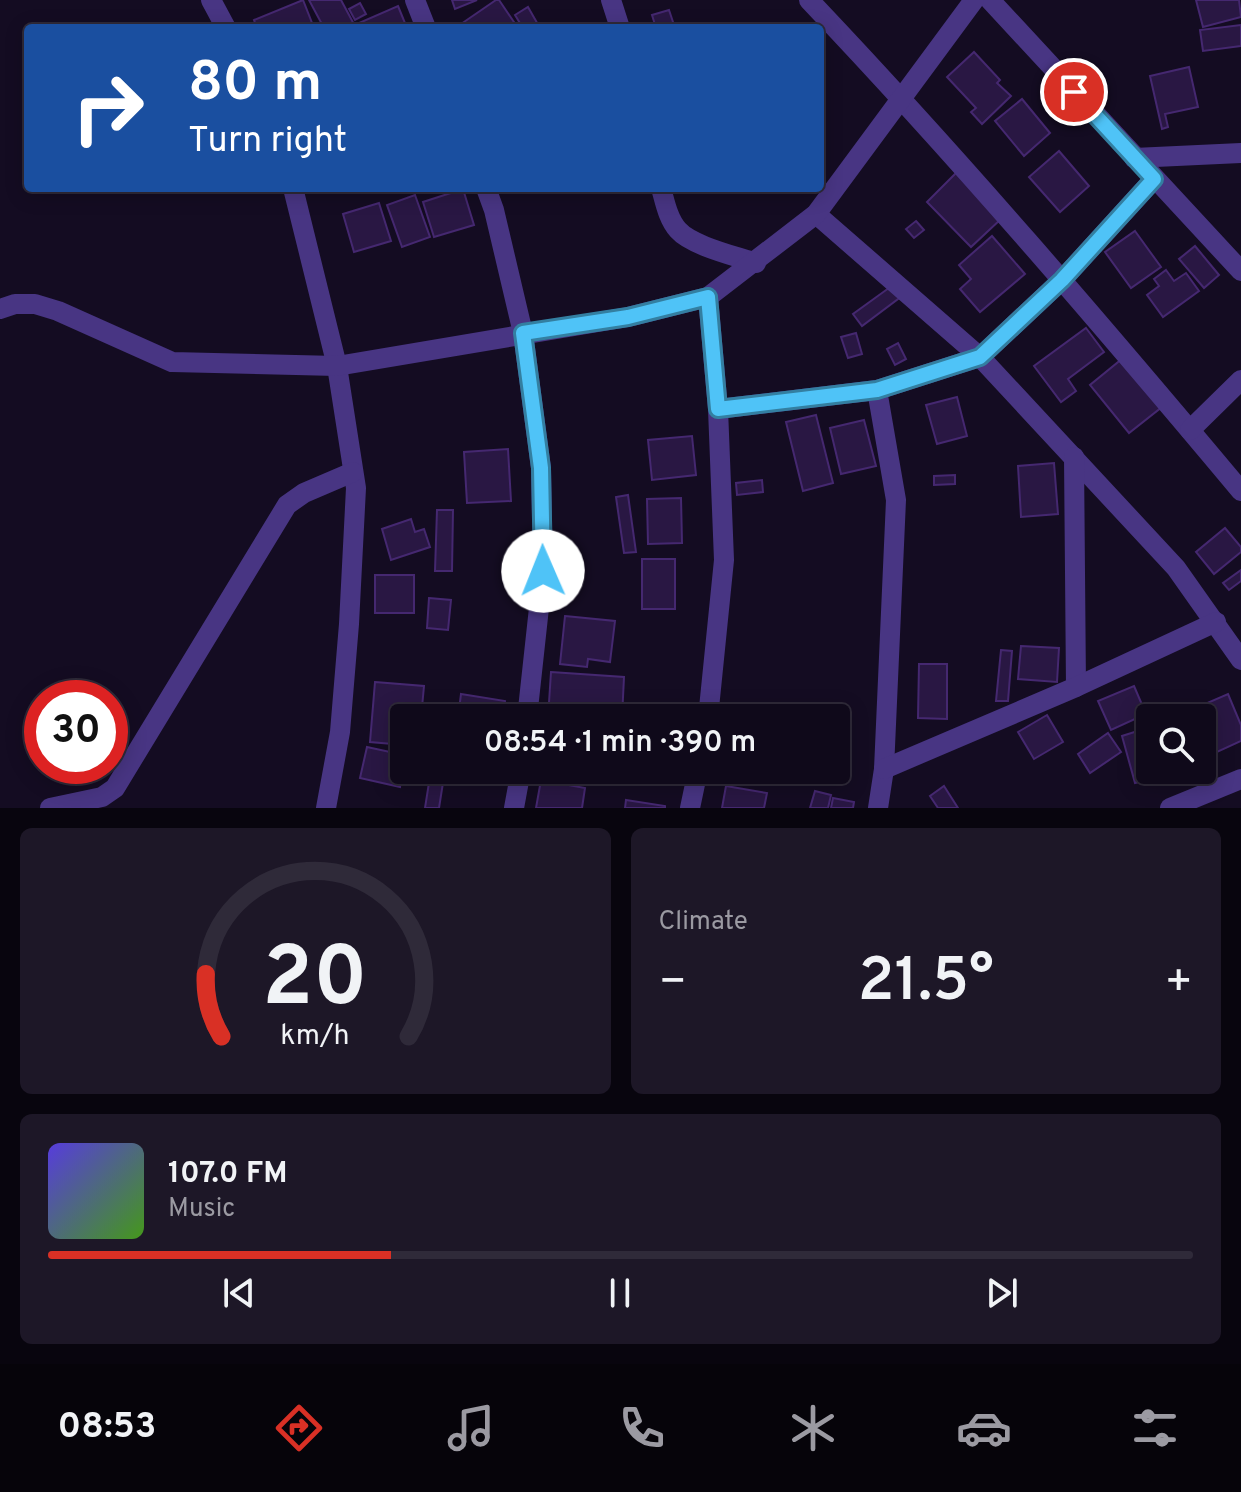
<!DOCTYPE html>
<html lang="en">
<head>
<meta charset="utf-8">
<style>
  :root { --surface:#0f091a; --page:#1d1727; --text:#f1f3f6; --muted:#9b9aa2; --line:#2f2a39; --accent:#d93025 }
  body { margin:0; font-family:Overpass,sans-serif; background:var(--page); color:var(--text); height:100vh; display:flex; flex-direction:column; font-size:30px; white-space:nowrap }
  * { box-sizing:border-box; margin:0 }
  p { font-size:26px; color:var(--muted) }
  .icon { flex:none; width:44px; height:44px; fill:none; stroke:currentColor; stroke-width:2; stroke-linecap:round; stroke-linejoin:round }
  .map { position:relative; height:808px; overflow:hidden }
  .drawer { display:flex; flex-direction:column; gap:20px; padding:20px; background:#08050e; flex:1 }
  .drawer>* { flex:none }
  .hud { position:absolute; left:24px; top:24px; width:800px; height:168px; border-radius:8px; box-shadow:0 4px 20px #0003,0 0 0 2px var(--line); background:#1a4fa0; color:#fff; overflow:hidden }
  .fabs { position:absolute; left:1136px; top:704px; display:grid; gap:16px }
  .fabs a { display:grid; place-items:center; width:80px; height:80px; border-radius:8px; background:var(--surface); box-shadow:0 4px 20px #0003,0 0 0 2px var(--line); font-size:40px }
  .speed { position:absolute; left:24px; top:680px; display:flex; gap:16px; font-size:40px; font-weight:700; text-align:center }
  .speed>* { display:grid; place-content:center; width:104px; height:104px; border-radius:50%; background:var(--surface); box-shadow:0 4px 20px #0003,0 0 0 2px var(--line); line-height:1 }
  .speed .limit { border:12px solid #d22; background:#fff; color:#111 }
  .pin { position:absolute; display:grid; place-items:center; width:68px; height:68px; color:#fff; margin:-34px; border:4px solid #fff; border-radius:50%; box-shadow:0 2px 8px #0007 }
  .me { position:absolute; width:88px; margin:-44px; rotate:359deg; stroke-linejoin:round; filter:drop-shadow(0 0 6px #0008) }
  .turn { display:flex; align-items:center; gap:28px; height:168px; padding:0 32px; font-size:36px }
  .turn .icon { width:104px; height:104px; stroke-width:2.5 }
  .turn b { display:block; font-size:56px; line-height:68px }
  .big { font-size:60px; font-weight:600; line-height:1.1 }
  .drawer .card { flex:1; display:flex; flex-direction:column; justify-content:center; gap:12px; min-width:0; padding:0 28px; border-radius:12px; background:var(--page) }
  .drawer .dial { align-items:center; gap:0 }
  .dial svg { height:208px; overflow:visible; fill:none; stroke:var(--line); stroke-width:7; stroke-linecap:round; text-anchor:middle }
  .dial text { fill:var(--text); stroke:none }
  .song { display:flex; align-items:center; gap:24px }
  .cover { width:96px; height:96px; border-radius:12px; background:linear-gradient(135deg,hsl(250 70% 55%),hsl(100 70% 35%)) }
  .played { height:8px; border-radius:4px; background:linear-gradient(90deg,var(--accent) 30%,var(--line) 30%) }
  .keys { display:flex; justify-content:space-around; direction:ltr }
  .heat { display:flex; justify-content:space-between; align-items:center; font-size:44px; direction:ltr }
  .drawer .tiles { flex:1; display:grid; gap:20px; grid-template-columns:1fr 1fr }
  .card:last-child { grid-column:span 2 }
  .trip { position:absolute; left:390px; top:704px; width:460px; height:80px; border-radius:8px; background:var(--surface); box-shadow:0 4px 20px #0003,0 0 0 2px var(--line); font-weight:600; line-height:80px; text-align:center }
  .tabs { display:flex; height:128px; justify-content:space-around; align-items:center; background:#06040a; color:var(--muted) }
  .tabs .icon { width:56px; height:56px }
  .tabs .on { color:var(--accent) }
  .tabs b { font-size:36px; color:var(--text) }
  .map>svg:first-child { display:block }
  .building { fill:#291743; stroke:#452870; stroke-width:2 }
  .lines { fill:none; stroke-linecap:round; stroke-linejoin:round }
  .street { stroke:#483583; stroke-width:20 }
  .route-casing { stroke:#337fa1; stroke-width:20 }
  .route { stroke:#4fc3f7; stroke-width:14 }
</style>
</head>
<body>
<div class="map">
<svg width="1241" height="808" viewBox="0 0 1241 808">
  <rect width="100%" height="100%" fill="#140c22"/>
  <g class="building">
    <polygon points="303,0 314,28 257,28 254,20"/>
    <polygon points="309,0 341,0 356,28 324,28"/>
    <polygon points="452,0 477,0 455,9"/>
    <polygon points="496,0 499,0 518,28 463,28 461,24"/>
    <polygon points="1196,0 1239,0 1241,17 1203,27"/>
    <polygon points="360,3 366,14 355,20 349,9"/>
    <polygon points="398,6 407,28 361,28 359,23"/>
    <polygon points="528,7 540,28 523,28 515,15"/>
    <polygon points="669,10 675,28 656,28 652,15"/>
    <polygon points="1241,25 1241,46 1203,51 1200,30"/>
    <polygon points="974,52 1000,80 997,83 1011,96 982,124 971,112 976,108 947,77"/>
    <polygon points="1189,67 1198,107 1165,114 1168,127 1162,129 1150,76"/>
    <polygon points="1022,99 1050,133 1024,156 995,121"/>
    <polygon points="1059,151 1089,186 1060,212 1029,177"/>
    <polygon points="956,173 1001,219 971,247 927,202"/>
    <polygon points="463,189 474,225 434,237 423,202"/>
    <polygon points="415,195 430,237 402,247 387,205"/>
    <polygon points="379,203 391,241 354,252 343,214"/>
    <polygon points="916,221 924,230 914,238 906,229"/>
    <polygon points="1135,231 1161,267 1131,288 1105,252"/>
    <polygon points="992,236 1025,274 980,312 960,289 971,279 959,265"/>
    <polygon points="1195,246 1219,275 1204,288 1179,259"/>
    <polygon points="1166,270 1174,281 1186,273 1199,291 1163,317 1147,295 1159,286 1154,279"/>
    <polygon points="893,285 902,296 862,326 853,314"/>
    <polygon points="1086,328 1104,352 1068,379 1076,391 1061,402 1034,366"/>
    <polygon points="856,333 862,354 848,358 841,337"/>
    <polygon points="898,343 906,359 895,365 887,349"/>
    <polygon points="1128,354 1167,403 1129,433 1090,385"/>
    <polygon points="957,397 967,436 937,444 926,405"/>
    <polygon points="816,415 833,483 803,491 786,422"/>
    <polygon points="864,420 876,466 841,474 830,428"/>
    <polygon points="692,436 696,475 652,480 648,440"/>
    <polygon points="508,449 511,501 467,503 464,452"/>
    <polygon points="1054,463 1058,514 1021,517 1018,466"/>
    <polygon points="955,475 955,484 934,485 934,476"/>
    <polygon points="762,480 763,492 737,495 736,483"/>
    <polygon points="628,495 636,552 624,553 616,497"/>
    <polygon points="681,498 682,543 648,544 647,499"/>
    <polygon points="437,510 453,510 452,571 435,571"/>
    <polygon points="411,519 415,532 424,529 430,547 391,560 382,529"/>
    <polygon points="1225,528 1241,547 1241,552 1214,574 1196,552"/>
    <rect x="642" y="559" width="33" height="50"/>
    <polygon points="1241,570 1241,581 1229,590 1223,583"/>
    <rect x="375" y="575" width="39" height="38"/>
    <polygon points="429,598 451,600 448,630 427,628"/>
    <polygon points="565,616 615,621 610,662 588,659 587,667 560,664"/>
    <polygon points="1021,646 1059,648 1057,682 1018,679"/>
    <polygon points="1001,650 1012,651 1008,701 996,701"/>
    <polygon points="919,664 947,664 947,719 918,718"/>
    <polygon points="551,672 624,677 622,718 548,718"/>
    <polygon points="375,682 424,686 421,718 404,718 404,745 370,742"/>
    <polygon points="1134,686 1146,714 1111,730 1098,701"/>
    <polygon points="461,694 505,701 503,718 458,718"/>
    <polygon points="1228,694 1241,725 1241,741 1217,752 1198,707"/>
    <polygon points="1047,715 1063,742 1034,759 1018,732"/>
    <polygon points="1150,727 1150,770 1173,770 1174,773 1135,783 1122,736"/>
    <polygon points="1108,733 1121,752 1090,773 1078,754"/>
    <polygon points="367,747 404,755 400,787 360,778"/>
    <polygon points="431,770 445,770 439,808 425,808"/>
    <polygon points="541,780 585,788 582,808 536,808"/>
    <polygon points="726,786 767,793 764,808 722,808"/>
    <polygon points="944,786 958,808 938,808 930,796"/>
    <polygon points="815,791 831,795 828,808 810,808"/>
    <polygon points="833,798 854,802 853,808 831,808"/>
    <polygon points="626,800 665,806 665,808 625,808"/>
  </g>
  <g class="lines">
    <g class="street">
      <polyline points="211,0 226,28"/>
      <polyline points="415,0 426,28"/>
      <polyline points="611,0 620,28"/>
      <path d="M809,0C959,158 1101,324 1241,491"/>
      <polyline points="990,0 1241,271"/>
      <polyline points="1134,158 1241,153"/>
      <polyline points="293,188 337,366 356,488 349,624 340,732 326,808"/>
      <polyline points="486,188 494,210 523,333 541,468 543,571 527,718"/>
      <path d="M661,188C665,202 668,219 678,230C692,246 736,256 756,263"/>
      <polyline points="816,214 980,357 1176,568 1241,660"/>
      <polyline points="0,309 15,304 35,304 58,311 172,362 337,366 628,317 708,297 816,214 974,0"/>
      <polyline points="877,390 896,500 884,769 878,808"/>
      <polyline points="718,409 877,390 980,357 1062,280 1154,179"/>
      <polyline points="1190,430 1241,380"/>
      <polyline points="1074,457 1076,687"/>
      <polyline points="708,718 724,560 718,409 708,297"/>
      <polyline points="884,769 1076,687 1216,622"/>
      <polyline points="50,808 102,797 115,788 287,505 304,493 353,472"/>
      <polyline points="514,808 521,770"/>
      <polyline points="690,808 698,770"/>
      <polyline points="1170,808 1241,779"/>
    </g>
  </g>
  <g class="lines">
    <g class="route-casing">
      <polyline id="route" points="543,571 541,468 523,333 628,317 708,297 718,409 877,390 980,357 1062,280 1154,179 1074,92"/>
    </g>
    <use href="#route" class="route"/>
  </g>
</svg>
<div class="fabs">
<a><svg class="icon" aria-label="search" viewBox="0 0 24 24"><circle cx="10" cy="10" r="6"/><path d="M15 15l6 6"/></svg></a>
</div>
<div class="speed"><div class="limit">30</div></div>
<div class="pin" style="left:1074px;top:92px;background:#d93025"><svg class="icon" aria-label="arrive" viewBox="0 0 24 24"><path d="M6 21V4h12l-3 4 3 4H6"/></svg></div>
<svg class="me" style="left:543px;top:571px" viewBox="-20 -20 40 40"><circle r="19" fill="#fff"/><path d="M0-13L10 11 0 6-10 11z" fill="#4fc3f7"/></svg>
<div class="trip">08:54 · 1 min · 390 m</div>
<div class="hud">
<div class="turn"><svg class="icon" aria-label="right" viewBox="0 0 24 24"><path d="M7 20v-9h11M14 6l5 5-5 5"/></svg><div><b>80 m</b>Turn right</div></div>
</div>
</div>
<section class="drawer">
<div class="tiles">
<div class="card dial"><svg viewBox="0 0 100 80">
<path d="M14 69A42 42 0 1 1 86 69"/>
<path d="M14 69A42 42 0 0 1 8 45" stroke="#d93025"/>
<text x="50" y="56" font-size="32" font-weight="700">20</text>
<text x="50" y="72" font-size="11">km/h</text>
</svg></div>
<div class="card"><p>Climate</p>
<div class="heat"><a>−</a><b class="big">21.5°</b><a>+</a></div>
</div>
<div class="card">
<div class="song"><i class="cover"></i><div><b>107.0 FM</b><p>Music</p></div></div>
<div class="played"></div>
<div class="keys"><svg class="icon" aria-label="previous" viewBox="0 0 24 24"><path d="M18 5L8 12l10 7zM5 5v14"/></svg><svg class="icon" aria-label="pause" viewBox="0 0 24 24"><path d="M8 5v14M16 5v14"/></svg><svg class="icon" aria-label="next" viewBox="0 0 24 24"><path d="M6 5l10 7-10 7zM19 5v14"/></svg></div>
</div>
</div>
</section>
<nav class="tabs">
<b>08:53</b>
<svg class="icon on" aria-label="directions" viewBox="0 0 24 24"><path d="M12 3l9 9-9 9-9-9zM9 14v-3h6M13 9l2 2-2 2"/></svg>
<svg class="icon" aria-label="music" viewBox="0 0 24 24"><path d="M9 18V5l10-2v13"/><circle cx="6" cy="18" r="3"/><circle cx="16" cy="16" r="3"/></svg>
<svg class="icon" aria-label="phone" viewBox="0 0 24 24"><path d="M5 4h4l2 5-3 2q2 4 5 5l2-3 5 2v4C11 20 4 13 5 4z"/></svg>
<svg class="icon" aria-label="climate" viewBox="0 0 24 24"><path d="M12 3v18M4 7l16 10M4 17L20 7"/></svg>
<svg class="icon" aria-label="car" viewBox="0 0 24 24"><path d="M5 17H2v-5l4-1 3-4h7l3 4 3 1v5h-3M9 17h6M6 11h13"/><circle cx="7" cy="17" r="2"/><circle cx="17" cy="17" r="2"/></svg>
<svg class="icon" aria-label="filters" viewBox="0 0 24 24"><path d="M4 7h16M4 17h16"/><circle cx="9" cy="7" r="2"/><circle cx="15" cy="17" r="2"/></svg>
</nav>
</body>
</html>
